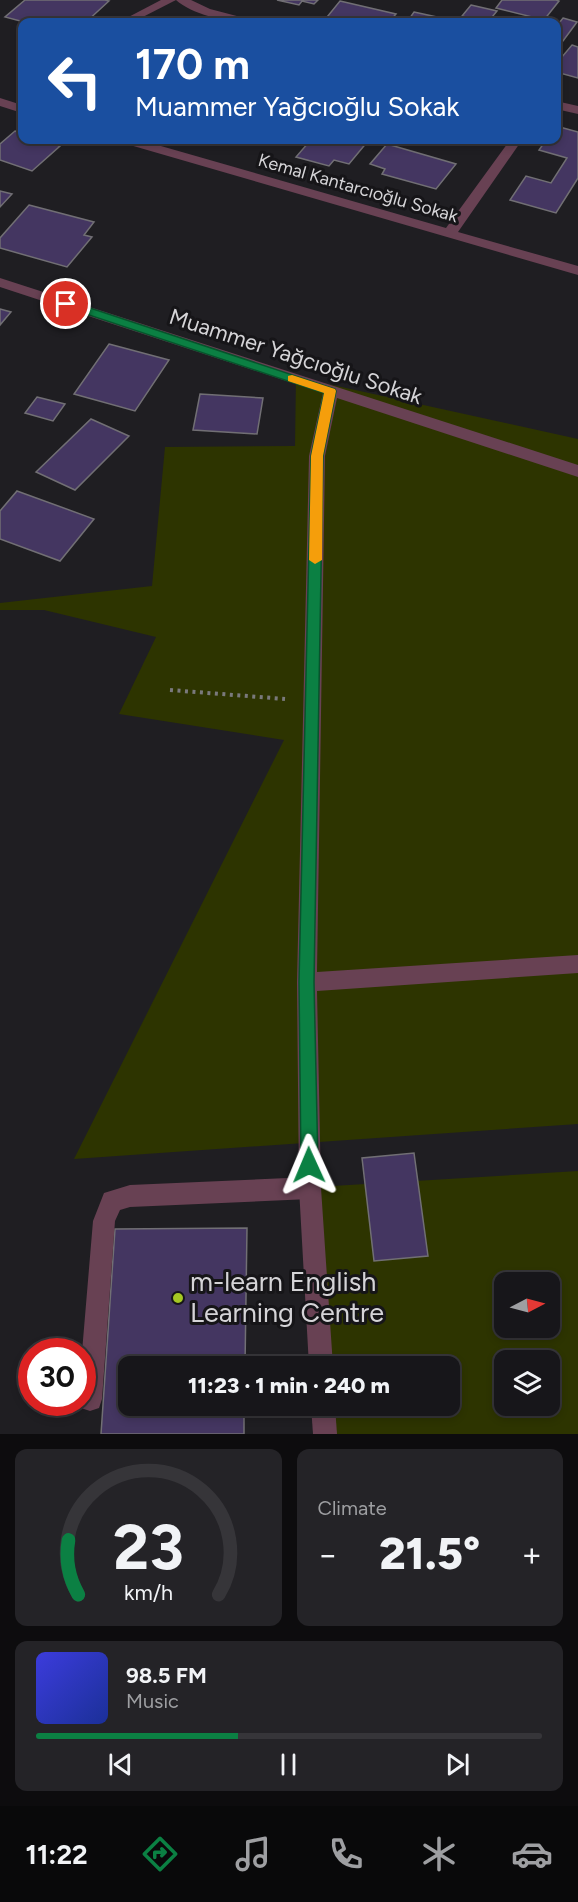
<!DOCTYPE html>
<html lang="en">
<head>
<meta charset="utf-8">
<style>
  :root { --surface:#17161a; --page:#242327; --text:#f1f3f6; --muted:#9e9fa2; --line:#363539; --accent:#0b8043 }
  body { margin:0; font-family:Figtree,sans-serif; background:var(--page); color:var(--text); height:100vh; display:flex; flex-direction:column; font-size:22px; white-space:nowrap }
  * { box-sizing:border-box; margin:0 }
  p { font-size:20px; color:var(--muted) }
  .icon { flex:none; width:33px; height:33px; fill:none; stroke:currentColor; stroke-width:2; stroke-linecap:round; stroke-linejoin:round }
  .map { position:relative; height:1434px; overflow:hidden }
  .sheet { display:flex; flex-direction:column; gap:15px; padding:15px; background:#0d0c0e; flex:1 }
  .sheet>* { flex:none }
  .top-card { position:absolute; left:18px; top:18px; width:543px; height:126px; border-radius:12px; box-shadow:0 3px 9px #0003,0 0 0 2px var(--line); background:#1a4fa0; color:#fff; overflow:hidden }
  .needle { width:39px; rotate:84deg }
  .fabs { position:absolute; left:494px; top:1272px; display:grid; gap:12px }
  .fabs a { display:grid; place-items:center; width:66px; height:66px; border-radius:12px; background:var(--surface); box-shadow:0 3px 9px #0003,0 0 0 2px var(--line); font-size:30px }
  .speed { position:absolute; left:18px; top:1338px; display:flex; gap:12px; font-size:30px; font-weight:700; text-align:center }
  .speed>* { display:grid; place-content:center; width:78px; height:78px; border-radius:50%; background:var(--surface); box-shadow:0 3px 9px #0003,0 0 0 2px var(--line); line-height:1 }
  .speed .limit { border:9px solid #d22; background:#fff; color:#111 }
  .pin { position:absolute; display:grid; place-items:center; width:51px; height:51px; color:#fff; margin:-26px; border:3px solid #fff; border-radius:50%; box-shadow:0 2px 6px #0007 }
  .me { position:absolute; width:66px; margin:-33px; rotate:359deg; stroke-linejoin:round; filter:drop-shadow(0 0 4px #0008) }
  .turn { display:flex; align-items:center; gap:21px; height:126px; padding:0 18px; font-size:27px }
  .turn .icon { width:78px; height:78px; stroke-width:2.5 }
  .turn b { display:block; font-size:42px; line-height:51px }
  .big { font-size:45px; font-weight:800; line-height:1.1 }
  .sheet .card { flex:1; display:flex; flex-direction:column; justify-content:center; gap:9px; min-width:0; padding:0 21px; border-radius:12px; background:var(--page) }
  .sheet .dial { align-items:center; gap:0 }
  .dial svg { height:156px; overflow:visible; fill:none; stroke:var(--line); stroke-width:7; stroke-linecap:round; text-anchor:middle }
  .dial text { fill:var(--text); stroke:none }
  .song { display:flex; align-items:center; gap:18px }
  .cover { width:72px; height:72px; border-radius:9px; background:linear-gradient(135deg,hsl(240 70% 55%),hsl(230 70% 35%)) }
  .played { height:6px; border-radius:3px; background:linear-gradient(90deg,var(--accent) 40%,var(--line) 40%) }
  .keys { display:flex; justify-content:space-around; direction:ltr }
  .heat { display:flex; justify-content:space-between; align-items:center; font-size:33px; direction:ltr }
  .sheet .tiles { flex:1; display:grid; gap:15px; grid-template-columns:1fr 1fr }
  .card:last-child { grid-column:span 2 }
  .trip { position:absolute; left:118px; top:1356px; width:342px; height:60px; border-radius:12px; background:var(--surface); box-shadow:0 3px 9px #0003,0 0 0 2px var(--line); font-weight:800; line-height:60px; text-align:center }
  .menu { display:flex; height:96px; justify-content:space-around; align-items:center; background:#09090a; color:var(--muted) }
  .menu .icon { width:42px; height:42px }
  .menu .active { color:var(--accent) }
  .menu b { font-size:27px; color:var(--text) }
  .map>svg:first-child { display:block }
  .green { fill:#2d3400; fill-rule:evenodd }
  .building { fill:#443661; stroke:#716f74; stroke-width:1.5 }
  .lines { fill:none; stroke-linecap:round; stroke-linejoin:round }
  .path { stroke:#7a797c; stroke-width:4; stroke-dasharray:3 4.5; stroke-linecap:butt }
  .lane { fill:#684153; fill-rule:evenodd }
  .street { fill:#684153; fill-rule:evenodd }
  .route { fill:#0b8043; stroke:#07532c; stroke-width:1.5 }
  .slow { fill:#f59e0b }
  .poi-dot { fill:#a5c823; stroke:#161518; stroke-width:2 }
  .labels { text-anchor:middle; stroke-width:6; stroke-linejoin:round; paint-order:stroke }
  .far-street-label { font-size:18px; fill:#d5d4d7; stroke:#161518 }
  .street-label { font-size:22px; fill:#d5d4d7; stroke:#161518 }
  .near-poi-label { font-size:27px; fill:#d5d4d7; stroke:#161518; text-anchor:start }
</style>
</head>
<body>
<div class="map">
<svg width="578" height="1434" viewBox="0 0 578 1434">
  <rect width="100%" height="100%" fill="#1f1e22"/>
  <g class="green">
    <polygon points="296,377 578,439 578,1124 74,1159 284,740 119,714 156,637 44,610 0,610 0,603 152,586 165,447 295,446"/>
    <path d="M578,1171V1434H313L314,1406H450V1366H314L316,1187ZM504,1282H549V1328H504ZM504,1360H549V1406H504Z"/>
  </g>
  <g class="building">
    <polygon points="25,0 105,0 109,1 86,22 24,22 5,17"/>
    <polygon points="277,0 318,0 314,4 302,1 299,5"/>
    <polygon points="502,0 556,0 559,1 544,20 496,8"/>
    <polygon points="340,1 396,14 389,22 323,22"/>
    <polygon points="471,5 497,11 488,22 462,16"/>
    <polygon points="414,12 460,22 407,22"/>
    <polygon points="563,18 577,22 563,41 556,40 556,27"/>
    <polygon points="572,45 578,47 578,78 556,72 556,64"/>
    <polygon points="556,126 578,132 578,178 556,213 510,200 526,176 551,183 567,158 539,150 546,140 556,140"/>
    <polygon points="15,131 22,134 22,140 39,140 60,146 32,171 0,160 0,144"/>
    <polygon points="300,140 362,140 368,141 349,164 334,160 329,166 296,157 309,142"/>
    <polygon points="387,144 456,164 436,189 382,174 385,169 370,164"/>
    <polygon points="0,191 12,194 0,207"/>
    <polygon points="29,205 94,222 84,235 92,237 67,267 0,248 0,238"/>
    <polygon points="0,309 11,312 0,325"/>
    <polygon points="109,344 169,360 135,411 74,394"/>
    <polygon points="200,394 263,398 257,434 193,430"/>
    <polygon points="37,397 65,404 53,421 25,413"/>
    <polygon points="91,419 129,436 75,490 36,472"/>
    <polygon points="17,491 94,519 60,561 0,539 0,511"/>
    <polygon points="414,1153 428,1256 374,1261 362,1158"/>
    <polygon points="247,1228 245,1366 129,1366 129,1406 244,1406 244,1434 101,1434 115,1229"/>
  </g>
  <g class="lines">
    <polyline class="path" points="170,690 285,699"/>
    <g class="lane">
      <polygon points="161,0 176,0 133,22 119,22"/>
      <polygon points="310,1177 318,1180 321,1188 318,1196 310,1199 130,1207 120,1210 115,1221 102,1399 99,1408 90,1411 81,1408 79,1402 82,1402 82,1352 93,1221 104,1193 130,1185"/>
    </g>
    <g class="street">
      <path d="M176,0H191L210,9L252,20L254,22C233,24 192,15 176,0Z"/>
      <polygon points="0,98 22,105 22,113 0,106"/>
      <polygon points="556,101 578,106 578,114 556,109"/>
      <polygon points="122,140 140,140 446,228 510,140 522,140 458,232 578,266 578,275 123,143"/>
      <polygon points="0,278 578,465 578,477 337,398 325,456 317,972 578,955 578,973 317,991 321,1188 333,1366 309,1366 299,1188 297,982 309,456 323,393 0,287"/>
      <polygon points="311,1406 335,1406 337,1434 313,1434"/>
    </g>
  </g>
  <polygon class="route" points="66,300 335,389 336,391 323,456 314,982 318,1165 315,1171 309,1173 304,1171 301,1165 299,982 311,456 324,393 62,306 62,301"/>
  <polygon class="slow" points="292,375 335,389 336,391 323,456 322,560 315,564 309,560 311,456 324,393 288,381 288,376"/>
  <circle class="poi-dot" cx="178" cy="1298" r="6"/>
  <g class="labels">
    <g class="far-street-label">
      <text transform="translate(358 188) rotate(16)" y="6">Kemal Kantarcıoğlu Sokak</text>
    </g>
    <g class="street-label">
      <text transform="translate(296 356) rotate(18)" y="8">Muammer Yağcıoğlu Sokak</text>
    </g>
    <g class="near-poi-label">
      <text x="190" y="1291">m-learn English<tspan x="190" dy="31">Learning Centre</tspan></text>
    </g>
  </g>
</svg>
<div class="fabs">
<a><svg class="needle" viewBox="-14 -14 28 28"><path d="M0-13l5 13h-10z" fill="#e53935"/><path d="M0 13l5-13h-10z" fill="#9e9fa2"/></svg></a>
<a><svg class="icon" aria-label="layers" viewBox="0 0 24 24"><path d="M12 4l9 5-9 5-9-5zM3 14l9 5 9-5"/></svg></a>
</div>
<div class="speed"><div class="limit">30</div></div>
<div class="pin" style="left:66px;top:304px;background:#d93025"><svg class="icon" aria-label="arrive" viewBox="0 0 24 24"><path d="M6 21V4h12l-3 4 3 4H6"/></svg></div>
<svg class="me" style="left:309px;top:1165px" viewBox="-20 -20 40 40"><path d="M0-17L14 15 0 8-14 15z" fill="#0b8043" stroke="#fff" stroke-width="4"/></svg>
<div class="trip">11:23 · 1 min · 240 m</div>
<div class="top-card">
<div class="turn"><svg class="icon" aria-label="left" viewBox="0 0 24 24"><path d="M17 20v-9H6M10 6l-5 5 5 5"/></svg><div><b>170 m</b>Muammer Yağcıoğlu Sokak</div></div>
</div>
</div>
<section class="sheet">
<div class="tiles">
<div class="card dial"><svg viewBox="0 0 100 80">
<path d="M14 69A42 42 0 1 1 86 69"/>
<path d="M14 69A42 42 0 0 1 9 41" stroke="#0b8043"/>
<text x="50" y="56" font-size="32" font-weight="700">23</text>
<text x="50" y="72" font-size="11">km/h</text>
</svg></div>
<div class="card"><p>Climate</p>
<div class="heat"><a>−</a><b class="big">21.5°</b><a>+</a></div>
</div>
<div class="card">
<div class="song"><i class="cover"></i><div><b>98.5 FM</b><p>Music</p></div></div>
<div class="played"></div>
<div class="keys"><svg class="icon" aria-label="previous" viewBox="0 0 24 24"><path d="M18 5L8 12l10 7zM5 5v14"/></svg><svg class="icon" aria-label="pause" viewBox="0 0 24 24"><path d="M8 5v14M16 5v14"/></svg><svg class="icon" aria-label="next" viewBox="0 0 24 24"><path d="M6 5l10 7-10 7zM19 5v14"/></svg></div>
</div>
</div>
</section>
<nav class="menu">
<b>11:22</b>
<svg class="icon active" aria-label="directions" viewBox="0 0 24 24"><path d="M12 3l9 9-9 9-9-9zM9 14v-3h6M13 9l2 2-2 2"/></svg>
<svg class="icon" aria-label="music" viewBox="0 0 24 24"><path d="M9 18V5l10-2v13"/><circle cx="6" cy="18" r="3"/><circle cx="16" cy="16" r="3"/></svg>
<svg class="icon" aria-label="phone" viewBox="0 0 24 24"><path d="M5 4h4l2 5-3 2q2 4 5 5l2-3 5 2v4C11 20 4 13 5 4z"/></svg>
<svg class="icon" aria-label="climate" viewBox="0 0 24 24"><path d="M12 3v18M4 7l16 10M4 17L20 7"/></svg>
<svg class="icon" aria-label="car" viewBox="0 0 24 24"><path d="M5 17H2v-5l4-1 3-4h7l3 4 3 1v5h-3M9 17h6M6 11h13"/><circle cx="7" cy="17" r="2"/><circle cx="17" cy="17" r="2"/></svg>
</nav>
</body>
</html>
